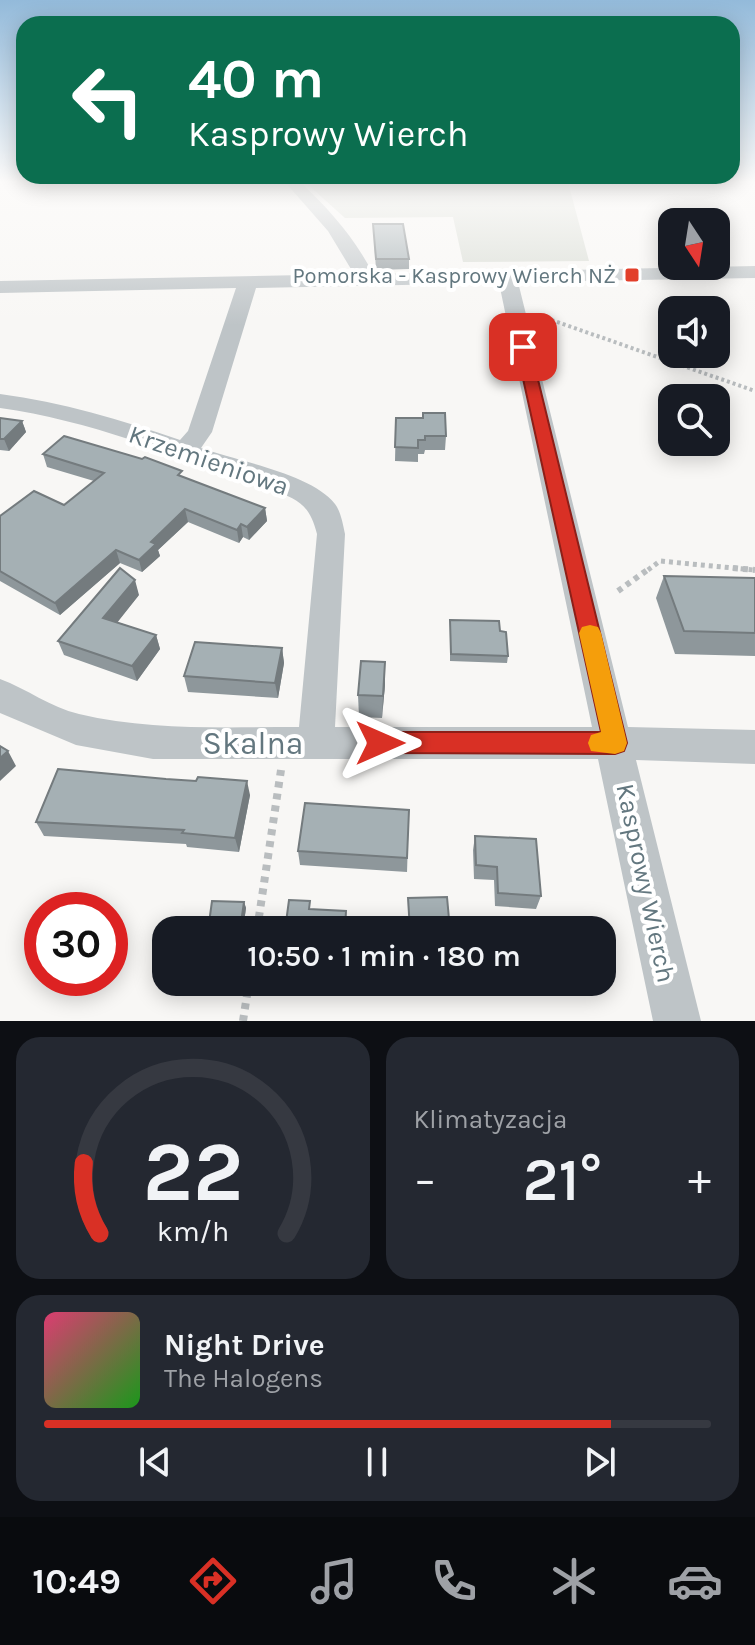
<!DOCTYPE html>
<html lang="pl">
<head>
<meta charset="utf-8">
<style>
  :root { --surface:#171b24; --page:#242831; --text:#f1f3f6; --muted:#9ea1a6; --line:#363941; --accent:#d93025 }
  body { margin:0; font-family:Karla,sans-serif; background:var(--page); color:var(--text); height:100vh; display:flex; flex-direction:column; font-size:30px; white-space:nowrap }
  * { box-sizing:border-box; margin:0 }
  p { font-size:26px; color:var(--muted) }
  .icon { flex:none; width:44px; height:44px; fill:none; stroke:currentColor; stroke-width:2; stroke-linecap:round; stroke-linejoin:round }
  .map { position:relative; height:1021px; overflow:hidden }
  .side { display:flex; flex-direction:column; gap:16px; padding:16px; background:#0d0f14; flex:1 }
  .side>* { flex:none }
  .hud { position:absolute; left:16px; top:16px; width:724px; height:168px; border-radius:24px; box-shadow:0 4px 20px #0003; background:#0b6e4f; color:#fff; overflow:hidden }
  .needle { width:52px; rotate:168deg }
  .tools { position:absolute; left:658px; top:208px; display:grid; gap:16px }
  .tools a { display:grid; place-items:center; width:72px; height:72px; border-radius:16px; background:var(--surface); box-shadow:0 4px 20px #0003; font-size:40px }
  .speed { position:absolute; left:24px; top:892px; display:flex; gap:16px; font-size:40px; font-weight:700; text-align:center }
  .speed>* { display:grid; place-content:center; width:104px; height:104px; border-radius:50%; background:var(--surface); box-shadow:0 4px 20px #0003; line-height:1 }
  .speed .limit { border:12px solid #d22; background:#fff; color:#111 }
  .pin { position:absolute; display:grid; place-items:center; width:68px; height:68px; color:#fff; margin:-34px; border-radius:16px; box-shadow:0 4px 12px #0006 }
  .me { position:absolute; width:88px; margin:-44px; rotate:90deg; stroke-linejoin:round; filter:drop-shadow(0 0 6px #0008) }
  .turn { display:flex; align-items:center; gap:28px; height:168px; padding:0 40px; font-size:36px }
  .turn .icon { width:104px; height:104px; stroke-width:2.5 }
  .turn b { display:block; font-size:56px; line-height:68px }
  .big { font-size:60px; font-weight:600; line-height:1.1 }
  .side .card { flex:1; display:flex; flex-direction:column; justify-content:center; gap:12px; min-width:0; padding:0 28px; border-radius:24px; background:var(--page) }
  .side .dial { align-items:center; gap:0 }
  .dial svg { height:208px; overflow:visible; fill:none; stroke:var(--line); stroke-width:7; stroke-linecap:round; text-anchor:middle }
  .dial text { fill:var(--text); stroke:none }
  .song { display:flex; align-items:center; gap:24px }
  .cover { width:96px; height:96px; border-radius:12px; background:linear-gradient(135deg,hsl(340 70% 55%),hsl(120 70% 35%)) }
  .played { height:8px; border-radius:4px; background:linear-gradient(90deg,var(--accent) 85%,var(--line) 85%) }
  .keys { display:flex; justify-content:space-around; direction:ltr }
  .heat { display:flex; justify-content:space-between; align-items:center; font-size:44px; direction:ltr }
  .side .tiles { flex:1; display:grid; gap:16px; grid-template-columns:1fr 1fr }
  .card:last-child { grid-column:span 2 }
  .trip { position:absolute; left:152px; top:916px; width:464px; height:80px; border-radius:24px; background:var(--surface); box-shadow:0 4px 20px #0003; font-weight:600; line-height:80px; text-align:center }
  .tab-bar { display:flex; height:128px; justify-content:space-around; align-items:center; background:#090b0e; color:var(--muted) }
  .tab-bar .icon { width:56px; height:56px }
  .tab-bar .selected { color:var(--accent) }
  .tab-bar b { font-size:36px; color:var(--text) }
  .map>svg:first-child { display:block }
  .green { fill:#d8dcd4 }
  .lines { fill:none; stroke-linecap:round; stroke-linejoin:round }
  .path-far3 { stroke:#b9bdbf; stroke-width:4; stroke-dasharray:3 3; stroke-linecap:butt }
  .path-far2 { stroke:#b9bdbf; stroke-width:5; stroke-dasharray:4 4; stroke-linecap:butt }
  .path-far1 { stroke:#b9bdbf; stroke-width:6; stroke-dasharray:5 5; stroke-linecap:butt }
  .path { stroke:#b9bdbf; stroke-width:8; stroke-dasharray:6 6; stroke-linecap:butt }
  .minor { fill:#bec4c7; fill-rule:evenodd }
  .wall { fill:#8e979b }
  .shaded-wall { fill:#747b7e }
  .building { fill:#a5b0b4; stroke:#747b7e; stroke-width:2 }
  .route { fill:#d93025; stroke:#8d1f18; stroke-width:2 }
  .slow { fill:#f59e0b }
  .poi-dot { fill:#e23f2a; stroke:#fff; stroke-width:3 }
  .labels { text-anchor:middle; stroke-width:8; stroke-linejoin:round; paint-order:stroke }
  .far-poi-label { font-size:22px; fill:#63777f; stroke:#fff; text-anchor:end }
  .street-label { font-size:26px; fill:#63777f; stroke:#fff }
  .near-street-label { font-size:32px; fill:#63777f; stroke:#fff }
</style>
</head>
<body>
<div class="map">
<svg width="755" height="1021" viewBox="0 0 755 1021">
  <rect width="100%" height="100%" fill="#f8f7f5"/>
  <polygon class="green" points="305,182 568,182 589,261 463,262 453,217 345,218"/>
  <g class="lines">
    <polyline class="path-far3" points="540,316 755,391"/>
    <polyline class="path-far2" points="648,570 660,561 754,570"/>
    <g class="path-far1">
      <polyline points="733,568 755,570"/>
      <polyline points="618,591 650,568"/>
    </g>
    <g class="path">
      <polyline points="257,930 281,770"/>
      <polyline points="243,1021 249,982"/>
    </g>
    <path class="minor" d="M285,182H300C329,209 355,238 373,274L755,266V278L518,282L628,727L755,730V764L636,760L701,1021H653L598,759H153L76,745L0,713V679C27,689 50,707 79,714C151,731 225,727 299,727L317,534C309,503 298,500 270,489C181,458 94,421 0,408V394C62,402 121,420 180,440L188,431L236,288L0,293V281L354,274L328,231ZM499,283L592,727H335L345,534C343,525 341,512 335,504C312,474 237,461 201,448L212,432L256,288Z"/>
  </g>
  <g class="wall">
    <polygon points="373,224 409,259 409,269 376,270"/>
    <polygon points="0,418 22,421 26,432 9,451 0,450"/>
    <polygon points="396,418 446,436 445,450 425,450 424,454 418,454 418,462 395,461"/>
    <polygon points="43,454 183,477 265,508 267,521 249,540 243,537 239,543 188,522 158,550 160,556 142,572 120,563 60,615 0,581 0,516 64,505 94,481 47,467"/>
    <polygon points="664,576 755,578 755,656 675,654 656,598"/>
    <polygon points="139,595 117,622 156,635 160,649 137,681 64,655 58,641"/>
    <polygon points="450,620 500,631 508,656 507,663 450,661"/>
    <polygon points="282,648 284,663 278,698 188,692 184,676"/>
    <polygon points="385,684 382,718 359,717 358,695"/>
    <polygon points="250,795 239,852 187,847 186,844 44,836 36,822"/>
    <polygon points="409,810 407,872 300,865 298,851"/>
    <polygon points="475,836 541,896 536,909 495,906 494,880 474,879 473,850"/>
    <polygon points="244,902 246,908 243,929 211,929 209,923"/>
  </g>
  <g class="shaded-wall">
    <polygon points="22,421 26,432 9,451 4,439"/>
    <polygon points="265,508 267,521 249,540 247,527"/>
    <polygon points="185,509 188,522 158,550 160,556 142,572 139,560 151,542"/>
    <polygon points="241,524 243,537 239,543 237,530"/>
    <polygon points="116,550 120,563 60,615 55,603"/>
    <polygon points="135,580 139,595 109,633 103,618"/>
    <polygon points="156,635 160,649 137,681 132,666"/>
    <polygon points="282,648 284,663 278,698 275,683"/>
    <polygon points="385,662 385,684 382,718 383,696"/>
    <polygon points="8,751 16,766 0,781 0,758"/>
    <polygon points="247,781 250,795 239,852 235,838"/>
    <polygon points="244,902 246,908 243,929 241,923"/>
  </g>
  <g class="building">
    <polygon points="373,224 403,224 409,259 376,259"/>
    <polygon points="423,413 445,413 446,436 425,436 425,440 418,440 418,448 395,447 396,418 423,418"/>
    <polygon points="0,418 22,421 4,439 0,439"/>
    <polygon points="64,436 142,459 145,457 182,471 178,475 265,508 247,527 241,524 237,530 185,509 151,542 156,544 139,560 116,550 55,603 0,571 0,516 34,491 64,505 104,473 43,454"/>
    <polygon points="120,568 135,580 103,618 156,635 132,666 58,641"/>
    <polygon points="664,576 755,578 755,633 684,631"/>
    <polygon points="450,620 499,621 500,631 506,632 508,656 451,654"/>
    <polygon points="195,642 282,648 275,683 184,676"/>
    <polygon points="361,661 385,662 383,696 358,695"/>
    <polygon points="0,746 8,751 0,758"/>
    <polygon points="58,769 166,779 196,781 198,777 247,781 235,838 182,833 184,830 36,822"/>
    <polygon points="305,803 409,810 407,858 298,851"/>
    <polygon points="475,836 536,839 541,896 498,893 497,867 476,865"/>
    <polygon points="447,897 450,930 410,930 408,898"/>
    <polygon points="289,900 310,901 309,909 346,911 345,930 285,930"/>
    <polygon points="212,901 244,902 241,923 209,923"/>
  </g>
  <linearGradient id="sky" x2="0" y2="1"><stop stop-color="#93bada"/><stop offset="0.56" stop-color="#fcfbfa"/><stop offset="1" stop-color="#fcfbfa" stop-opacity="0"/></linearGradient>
  <rect width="755" height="325" fill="url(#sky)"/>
  <polygon class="route" points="523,343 530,347 627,743 624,751 615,754 380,753 371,750 368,743 371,735 380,732 601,732 516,347"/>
  <polygon class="slow" points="590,625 598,627 601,633 627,743 624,751 615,754 591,751 588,743 591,735 601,732 579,633 582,627"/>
  <rect class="poi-dot" x="624" y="267" width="16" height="16" rx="4"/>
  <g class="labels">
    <g class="far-poi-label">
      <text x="616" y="283">Pomorska - Kasprowy Wierch NŻ</text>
    </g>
    <g class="street-label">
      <text transform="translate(209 460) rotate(19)" y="9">Krzemieniowa</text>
      <text transform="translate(646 883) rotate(78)" y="9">Kasprowy Wierch</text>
    </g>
    <g class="near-street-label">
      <text x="253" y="754">Skalna</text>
    </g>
  </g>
</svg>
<div class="tools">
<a><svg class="needle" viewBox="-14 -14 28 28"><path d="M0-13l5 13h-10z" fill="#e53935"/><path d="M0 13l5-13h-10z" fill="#9ea1a6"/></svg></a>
<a><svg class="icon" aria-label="sound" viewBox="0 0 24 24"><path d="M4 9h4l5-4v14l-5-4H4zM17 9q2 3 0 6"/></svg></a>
<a><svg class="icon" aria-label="search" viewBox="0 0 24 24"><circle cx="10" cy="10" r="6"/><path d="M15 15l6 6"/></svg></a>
</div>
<div class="speed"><div class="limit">30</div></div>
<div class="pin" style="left:523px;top:347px;background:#d93025"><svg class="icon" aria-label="arrive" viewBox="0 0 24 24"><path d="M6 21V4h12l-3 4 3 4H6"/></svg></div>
<svg class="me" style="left:380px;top:743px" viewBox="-20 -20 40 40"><path d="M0-17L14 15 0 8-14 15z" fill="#d93025" stroke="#fff" stroke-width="4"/></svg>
<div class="trip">10:50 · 1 min · 180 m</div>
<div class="hud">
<div class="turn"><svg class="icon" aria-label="left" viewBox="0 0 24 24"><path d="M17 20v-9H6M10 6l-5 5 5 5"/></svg><div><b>40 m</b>Kasprowy Wierch</div></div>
</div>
</div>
<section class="side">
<div class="tiles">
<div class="card dial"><svg viewBox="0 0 100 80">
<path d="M14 69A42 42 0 1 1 86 69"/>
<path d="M14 69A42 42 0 0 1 8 42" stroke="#d93025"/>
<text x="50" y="56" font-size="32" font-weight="700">22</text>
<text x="50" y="72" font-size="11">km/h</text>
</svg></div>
<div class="card"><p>Klimatyzacja</p>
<div class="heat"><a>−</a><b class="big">21°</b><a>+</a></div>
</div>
<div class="card">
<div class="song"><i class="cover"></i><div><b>Night Drive</b><p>The Halogens</p></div></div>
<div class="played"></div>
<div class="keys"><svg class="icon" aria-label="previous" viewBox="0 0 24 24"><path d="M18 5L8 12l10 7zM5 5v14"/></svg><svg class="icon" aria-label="pause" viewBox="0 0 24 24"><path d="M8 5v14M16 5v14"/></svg><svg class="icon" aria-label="next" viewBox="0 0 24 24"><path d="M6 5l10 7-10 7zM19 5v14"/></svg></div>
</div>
</div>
</section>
<nav class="tab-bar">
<b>10:49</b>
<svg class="icon selected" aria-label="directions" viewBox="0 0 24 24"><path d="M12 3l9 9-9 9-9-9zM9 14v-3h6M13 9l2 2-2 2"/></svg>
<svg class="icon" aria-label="music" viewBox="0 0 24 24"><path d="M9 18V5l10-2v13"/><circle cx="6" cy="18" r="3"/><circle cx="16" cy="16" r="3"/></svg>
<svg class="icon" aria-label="phone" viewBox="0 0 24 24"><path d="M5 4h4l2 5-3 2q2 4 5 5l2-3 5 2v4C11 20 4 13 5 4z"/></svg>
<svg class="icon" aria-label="climate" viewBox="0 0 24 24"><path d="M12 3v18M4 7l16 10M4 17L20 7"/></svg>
<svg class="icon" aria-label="car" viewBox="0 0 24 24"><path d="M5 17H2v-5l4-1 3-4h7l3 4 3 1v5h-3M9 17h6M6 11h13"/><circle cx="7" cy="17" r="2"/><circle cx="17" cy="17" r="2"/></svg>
</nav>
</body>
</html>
